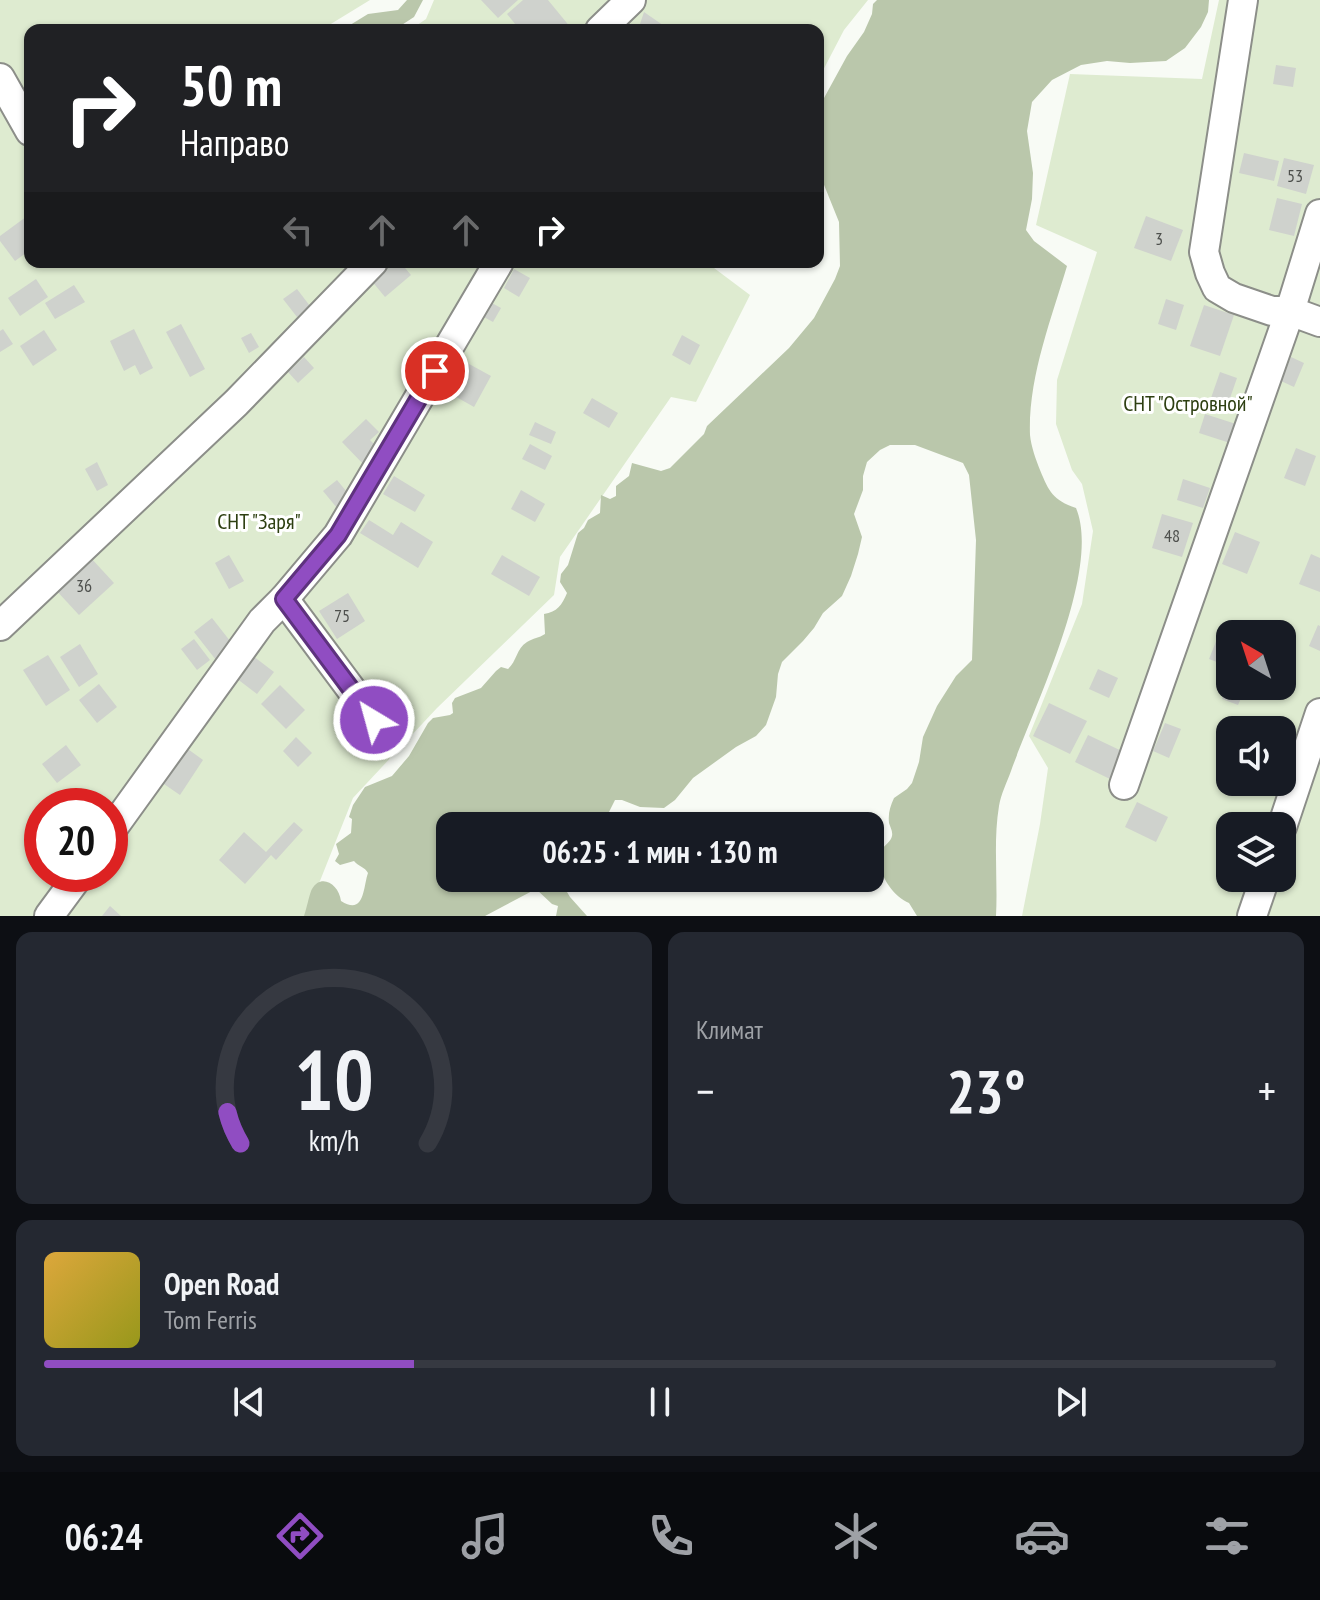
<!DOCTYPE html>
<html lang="ru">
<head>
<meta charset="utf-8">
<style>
  :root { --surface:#171b24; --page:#242831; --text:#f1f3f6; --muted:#9ea1a6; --line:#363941; --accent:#904dc2 }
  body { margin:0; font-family:"PT Sans Narrow",sans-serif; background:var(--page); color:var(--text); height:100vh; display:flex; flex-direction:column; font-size:30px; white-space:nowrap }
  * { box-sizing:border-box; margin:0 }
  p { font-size:26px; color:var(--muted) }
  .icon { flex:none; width:44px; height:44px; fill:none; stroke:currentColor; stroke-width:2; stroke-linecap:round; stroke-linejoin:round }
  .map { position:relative; height:916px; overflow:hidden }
  .panel { display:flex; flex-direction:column; gap:16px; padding:16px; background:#0d0f14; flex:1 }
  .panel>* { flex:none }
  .guide { position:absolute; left:24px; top:24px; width:800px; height:244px; border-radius:16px; box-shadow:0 2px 6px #0004; background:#202124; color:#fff; overflow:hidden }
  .needle { width:52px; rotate:321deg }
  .buttons { position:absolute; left:1216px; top:620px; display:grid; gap:16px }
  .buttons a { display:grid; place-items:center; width:80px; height:80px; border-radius:16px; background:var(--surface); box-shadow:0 2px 6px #0004; font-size:40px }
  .speed { position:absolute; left:24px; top:788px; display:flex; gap:16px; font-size:40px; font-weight:700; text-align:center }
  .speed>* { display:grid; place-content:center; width:104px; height:104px; border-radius:50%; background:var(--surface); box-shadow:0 2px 6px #0004; line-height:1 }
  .speed .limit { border:12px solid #d22; background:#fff; color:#111 }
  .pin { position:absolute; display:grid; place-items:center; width:68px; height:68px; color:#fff; margin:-34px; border:4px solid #fff; border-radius:50%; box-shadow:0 2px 8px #0007 }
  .me { position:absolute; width:88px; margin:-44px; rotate:323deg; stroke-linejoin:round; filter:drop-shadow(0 0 6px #0008) }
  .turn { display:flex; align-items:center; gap:28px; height:168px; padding:0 24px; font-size:36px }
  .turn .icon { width:104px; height:104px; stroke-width:2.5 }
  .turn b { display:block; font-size:56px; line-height:68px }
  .lanes { display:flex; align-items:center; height:76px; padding:0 24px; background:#0003; justify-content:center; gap:40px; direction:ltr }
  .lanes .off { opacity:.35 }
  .big { font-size:60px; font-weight:700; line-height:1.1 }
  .panel .widget { flex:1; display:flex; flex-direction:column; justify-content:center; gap:12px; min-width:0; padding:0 28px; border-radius:16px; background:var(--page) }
  .panel .dial { align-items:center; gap:0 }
  .dial svg { height:208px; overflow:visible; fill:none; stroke:var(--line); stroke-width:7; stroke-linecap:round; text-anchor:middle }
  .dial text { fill:var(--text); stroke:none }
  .song { display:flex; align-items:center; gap:24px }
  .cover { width:96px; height:96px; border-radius:12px; background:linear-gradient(135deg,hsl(40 70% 55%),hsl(60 70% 35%)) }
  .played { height:8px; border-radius:4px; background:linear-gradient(90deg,var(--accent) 30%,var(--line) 30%) }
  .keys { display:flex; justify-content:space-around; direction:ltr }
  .heat { display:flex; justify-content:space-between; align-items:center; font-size:44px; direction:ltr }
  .panel .tiles { flex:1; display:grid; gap:16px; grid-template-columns:1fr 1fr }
  .widget:last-child { grid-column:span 2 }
  .trip { position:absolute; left:436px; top:812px; width:448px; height:80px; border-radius:16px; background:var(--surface); box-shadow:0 2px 6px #0004; font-weight:700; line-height:80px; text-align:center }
  .tab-bar { display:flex; height:128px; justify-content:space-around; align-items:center; background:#090b0e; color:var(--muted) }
  .tab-bar .icon { width:56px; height:56px }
  .tab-bar .selected { color:var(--accent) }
  .tab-bar b { font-size:36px; color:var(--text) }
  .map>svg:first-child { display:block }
  .green { fill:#deebd0; fill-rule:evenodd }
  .water { fill:#bac7ab }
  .building { fill:#cfd2cd }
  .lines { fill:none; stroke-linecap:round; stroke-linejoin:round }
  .minor-casing { stroke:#8c8e89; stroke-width:32 }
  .minor { stroke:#fff; stroke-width:28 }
  .route-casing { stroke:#5e327e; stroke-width:20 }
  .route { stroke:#904dc2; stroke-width:14 }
  .labels { text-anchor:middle; stroke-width:6; stroke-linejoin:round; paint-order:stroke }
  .number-label { font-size:18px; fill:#4e504d }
  .park-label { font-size:22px; fill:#2d3f11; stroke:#fff }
</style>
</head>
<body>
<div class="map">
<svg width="1320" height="916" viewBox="0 0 1320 916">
  <rect width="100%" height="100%" fill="#f8fbf5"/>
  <g class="green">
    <path d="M0,0H370L321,30H30V262H712L710,265L750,295L696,402L671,397L560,557L554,595L437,708L353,798L306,916H0ZM42,806H110V874H42Z"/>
    <polygon points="434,0 868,0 844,30 818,80 818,30 410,30 426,19"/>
    <path d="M1219,0H1320V916H1022L1040,824L1048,768L1029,736L1082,604L1093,531L1082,484L1072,470L1056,424L1057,380L1097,252L1036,225L1070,74L1202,79ZM1230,634H1282V686H1230ZM1230,730H1282V782H1230ZM1230,826H1282V878H1230Z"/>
  </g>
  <g class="water">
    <polygon points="407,0 423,0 414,17 394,30 342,30 368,14 398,10"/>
    <path d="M877,0H1209L1208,12L1201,27L1185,48L1166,61L1130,63L1107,61L1081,65L1052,80L1032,102L1027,131L1033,173L1032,199L1026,230L1034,241L1067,266C1051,320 1028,378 1030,435C1031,446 1036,460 1040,470C1049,492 1053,500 1076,508C1102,570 1033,709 1011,771C1007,782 1001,794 999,806C993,842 998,880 996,916H917L909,903C893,897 874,870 881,851C884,845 891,842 892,836C893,831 890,827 889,823C888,813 890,807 894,798L907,789L912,783L919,762L923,737L937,706L956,676L972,660L976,540L969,475L963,463L915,445H890L880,450L867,462L863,476V490L854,514L862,537L858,554L851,576L842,596L823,613L814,628L803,641L782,662L778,674L776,697L766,725L756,736L736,747L693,778L675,800L664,808L640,807L622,800H615L602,826H450V878H573L567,892L570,897L587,916H556L558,906L552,904L536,889L485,916H304C306,911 310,892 312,889C321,873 339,884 341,901C365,916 363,887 368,873C365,867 358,866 354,861L340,865L335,861L339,854L336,844L351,833L352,819L349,817L353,805L365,787L392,776L409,756L428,723L433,718L450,715L453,713L452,703L455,698L481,688L496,671L501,667L508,669C517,661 516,649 527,642C533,638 539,638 545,634L544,614C557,612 562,605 567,593L560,582L561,574L568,565L578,533L584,528L588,520L600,513L601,495L610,499L616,496V486L629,476L632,463L661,471L670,468L704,434L707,426L789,348L814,318L835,279L840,266L839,222L818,170V109L847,56L864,32L872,14L873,4Z"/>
  </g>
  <g class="building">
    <polygon points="481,0 518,0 498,18"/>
    <polygon points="523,0 548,0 571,28 569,30 520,30 507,14"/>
    <polygon points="644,12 670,30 638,30"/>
    <polygon points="1276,65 1296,68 1293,87 1273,84"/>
    <polygon points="1244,153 1279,161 1274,181 1239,173"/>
    <polygon points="1284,158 1314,165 1306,194 1277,186"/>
    <polygon points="1277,198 1302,204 1294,236 1269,230"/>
    <polygon points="30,214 30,250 15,261 0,241 0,236"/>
    <polygon points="1146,216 1183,230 1171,261 1134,248"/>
    <polygon points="380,262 400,262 411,275 385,297 366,274"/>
    <polygon points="514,269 530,278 519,297 504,288"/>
    <polygon points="36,279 48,297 20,316 8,298"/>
    <polygon points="74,285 85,302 55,319 45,303"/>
    <polygon points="297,289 310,306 297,317 283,299"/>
    <polygon points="1166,299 1184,305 1176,330 1158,324"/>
    <polygon points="490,302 501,308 493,322 482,316"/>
    <polygon points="1204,305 1234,315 1220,356 1190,346"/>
    <polygon points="181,324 205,369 190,377 166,332"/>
    <polygon points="3,329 13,344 0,352 0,331"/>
    <polygon points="134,329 153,368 140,375 135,365 124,371 110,341"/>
    <polygon points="44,330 57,350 33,366 20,346"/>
    <polygon points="251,333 259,347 249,353 241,338"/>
    <polygon points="682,335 700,345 690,365 672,355"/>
    <polygon points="304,357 314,368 298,383 288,372"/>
    <polygon points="1291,357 1304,363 1294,387 1281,381"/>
    <polygon points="460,359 491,376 474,407 444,390"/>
    <polygon points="1220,372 1237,378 1228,404 1211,398"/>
    <polygon points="592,398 618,413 609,428 583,413"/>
    <polygon points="1205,414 1236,424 1230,443 1199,433"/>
    <polygon points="366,419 379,432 370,440 381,451 365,466 342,442"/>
    <polygon points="535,422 556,432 551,444 529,435"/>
    <polygon points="530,444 552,456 545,470 522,459"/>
    <polygon points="1296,448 1316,456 1305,486 1284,478"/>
    <polygon points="97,462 108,485 97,491 85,469"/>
    <polygon points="394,476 425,495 415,512 383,494"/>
    <polygon points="1183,479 1210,488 1203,508 1177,500"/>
    <polygon points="337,480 351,497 337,508 323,491"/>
    <polygon points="521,490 545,504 535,522 511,509"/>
    <polygon points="1162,514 1193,523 1182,557 1152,548"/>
    <polygon points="369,520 393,535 401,522 433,542 418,568 360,533"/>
    <polygon points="1235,532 1260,542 1247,574 1222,564"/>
    <polygon points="1311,554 1320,558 1320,592 1299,584"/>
    <polygon points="229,555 244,581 229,589 215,563"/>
    <polygon points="502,555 540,577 529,596 491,574"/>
    <polygon points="90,557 114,583 79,615 55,589"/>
    <polygon points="348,593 365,621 337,639 319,611"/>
    <polygon points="212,618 234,646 216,660 194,632"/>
    <polygon points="1318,625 1320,626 1320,651 1309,646"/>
    <polygon points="1219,634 1230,638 1230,667 1209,659"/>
    <polygon points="194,639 210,660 197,670 181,649"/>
    <polygon points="80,644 98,674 79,687 60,657"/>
    <polygon points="1282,652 1289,655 1282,672"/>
    <polygon points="48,655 70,690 46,706 23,670"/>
    <polygon points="253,656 274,672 257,694 236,678"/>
    <polygon points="1098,669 1118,678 1109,698 1089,689"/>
    <polygon points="1230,680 1230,686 1246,687 1238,705 1222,699"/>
    <polygon points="99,684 117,707 97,723 79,700"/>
    <polygon points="280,685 305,710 286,729 261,704"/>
    <polygon points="1049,703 1087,721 1070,754 1033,736"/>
    <polygon points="1244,719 1259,725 1257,730 1240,730"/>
    <polygon points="1165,723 1181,729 1169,758 1153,751"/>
    <polygon points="1088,735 1126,753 1112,780 1075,762"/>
    <polygon points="296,737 312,753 298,767 283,751"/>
    <polygon points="66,745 81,765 57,783 42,764"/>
    <polygon points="185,747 203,760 180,795 161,782"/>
    <polygon points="1137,802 1168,817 1156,842 1125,827"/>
    <polygon points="294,822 303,830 276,860 271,855 245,884 219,860 244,832 266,852"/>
    <polygon points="110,906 121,916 102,916"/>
  </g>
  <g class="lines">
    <g class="minor-casing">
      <g id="minor">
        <polyline points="1243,0 1204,252 1210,273 1217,288 1234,298 1272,311 1290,311 1320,322"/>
        <polyline points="600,30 631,0"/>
        <polyline points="0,78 30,131"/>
        <polyline points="284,599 374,720"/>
        <polyline points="0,626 236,403 373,262"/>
        <polyline points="1124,785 1290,311 1320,214"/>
        <polyline points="1282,827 1320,713"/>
        <polyline points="110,832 262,621 284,599 338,535 499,262"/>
        <polyline points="49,916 80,874"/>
        <polyline points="1252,916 1265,878"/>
      </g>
    </g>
    <use href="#minor" class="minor"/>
  </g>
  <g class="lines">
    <g class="route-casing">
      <polyline id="route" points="374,720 284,599 338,535 435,371"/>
    </g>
    <use href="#route" class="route"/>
  </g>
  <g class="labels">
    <g class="number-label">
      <text x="1295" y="182">53</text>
      <text x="1159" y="245">3</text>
      <text x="1172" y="542">48</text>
      <text x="84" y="592">36</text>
      <text x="342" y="622">75</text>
    </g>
    <g class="park-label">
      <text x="1188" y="411">СНТ "Островной"</text>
      <text x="259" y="529">СНТ "Заря"</text>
    </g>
  </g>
</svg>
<div class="buttons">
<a><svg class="needle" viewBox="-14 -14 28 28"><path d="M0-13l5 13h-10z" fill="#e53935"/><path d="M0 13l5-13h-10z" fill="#9ea1a6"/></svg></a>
<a><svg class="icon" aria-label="sound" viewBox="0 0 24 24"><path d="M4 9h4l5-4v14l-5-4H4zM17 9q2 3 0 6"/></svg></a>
<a><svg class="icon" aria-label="layers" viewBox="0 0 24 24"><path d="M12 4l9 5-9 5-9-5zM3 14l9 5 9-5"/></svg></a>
</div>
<div class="speed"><div class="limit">20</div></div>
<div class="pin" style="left:435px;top:371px;background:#d93025"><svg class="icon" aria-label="arrive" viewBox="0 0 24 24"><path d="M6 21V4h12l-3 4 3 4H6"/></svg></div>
<svg class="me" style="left:374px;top:720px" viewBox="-20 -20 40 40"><circle r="17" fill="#904dc2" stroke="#fff" stroke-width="3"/><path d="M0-11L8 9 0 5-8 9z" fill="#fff"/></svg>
<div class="trip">06:25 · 1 мин · 130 m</div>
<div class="guide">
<div class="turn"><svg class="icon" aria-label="right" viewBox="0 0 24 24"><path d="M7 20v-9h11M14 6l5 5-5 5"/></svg><div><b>50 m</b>Направо</div></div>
<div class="lanes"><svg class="icon off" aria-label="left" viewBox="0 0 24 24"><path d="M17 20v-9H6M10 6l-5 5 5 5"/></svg><svg class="icon off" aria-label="ahead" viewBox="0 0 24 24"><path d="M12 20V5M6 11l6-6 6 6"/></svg><svg class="icon off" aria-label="ahead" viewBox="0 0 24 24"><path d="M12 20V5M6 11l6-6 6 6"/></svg><svg class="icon" aria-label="right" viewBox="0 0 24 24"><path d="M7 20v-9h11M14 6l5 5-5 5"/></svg></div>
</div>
</div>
<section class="panel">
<div class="tiles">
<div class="widget dial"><svg viewBox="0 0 100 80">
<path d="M14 69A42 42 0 1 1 86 69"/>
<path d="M14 69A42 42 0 0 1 9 57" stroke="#904dc2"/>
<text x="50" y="56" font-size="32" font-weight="700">10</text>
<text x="50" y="72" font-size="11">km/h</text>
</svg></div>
<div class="widget"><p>Климат</p>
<div class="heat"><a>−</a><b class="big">23°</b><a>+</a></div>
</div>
<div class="widget">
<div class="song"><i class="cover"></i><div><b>Open Road</b><p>Tom Ferris</p></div></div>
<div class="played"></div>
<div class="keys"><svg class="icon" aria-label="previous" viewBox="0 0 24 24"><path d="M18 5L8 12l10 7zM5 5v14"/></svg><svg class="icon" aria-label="pause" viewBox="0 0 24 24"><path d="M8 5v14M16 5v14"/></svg><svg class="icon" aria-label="next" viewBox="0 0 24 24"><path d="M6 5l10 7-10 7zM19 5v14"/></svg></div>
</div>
</div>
</section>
<nav class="tab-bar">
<b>06:24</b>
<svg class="icon selected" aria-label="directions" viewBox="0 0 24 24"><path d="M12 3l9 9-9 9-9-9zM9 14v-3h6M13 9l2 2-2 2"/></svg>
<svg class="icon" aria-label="music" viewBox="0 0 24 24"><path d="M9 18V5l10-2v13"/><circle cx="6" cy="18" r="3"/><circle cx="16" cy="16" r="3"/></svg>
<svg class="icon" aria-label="phone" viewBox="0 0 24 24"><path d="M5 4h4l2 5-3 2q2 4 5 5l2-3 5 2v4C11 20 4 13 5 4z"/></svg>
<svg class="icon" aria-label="climate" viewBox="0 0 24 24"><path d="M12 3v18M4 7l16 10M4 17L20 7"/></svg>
<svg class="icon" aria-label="car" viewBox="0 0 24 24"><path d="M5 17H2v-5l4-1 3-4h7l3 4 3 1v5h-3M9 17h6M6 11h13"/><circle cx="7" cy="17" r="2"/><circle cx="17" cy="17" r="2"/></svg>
<svg class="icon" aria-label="filters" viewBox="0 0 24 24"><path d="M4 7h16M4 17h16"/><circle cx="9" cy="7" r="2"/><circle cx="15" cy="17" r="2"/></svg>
</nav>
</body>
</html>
